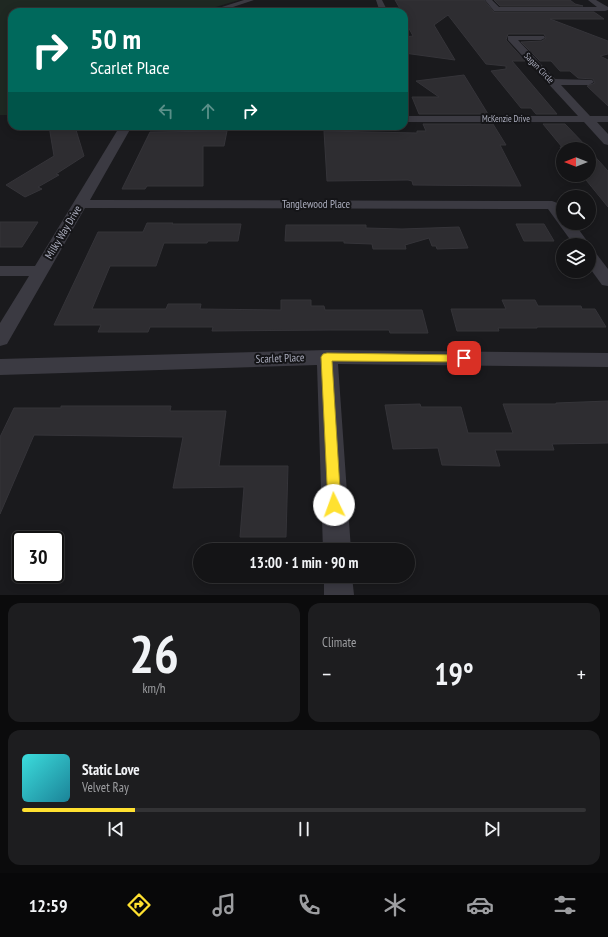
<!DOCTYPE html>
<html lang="en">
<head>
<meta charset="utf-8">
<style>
  :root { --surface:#141416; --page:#1d1d1f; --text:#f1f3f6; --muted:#9d9ea1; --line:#333335; --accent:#ffe130 }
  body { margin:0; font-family:"PT Sans Narrow",sans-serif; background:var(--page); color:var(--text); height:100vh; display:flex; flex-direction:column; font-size:15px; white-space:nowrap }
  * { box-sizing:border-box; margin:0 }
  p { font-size:13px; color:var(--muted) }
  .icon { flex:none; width:22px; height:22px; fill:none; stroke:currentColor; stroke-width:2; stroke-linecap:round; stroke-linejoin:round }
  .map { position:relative; height:595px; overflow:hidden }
  .drawer { display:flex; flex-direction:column; gap:8px; padding:8px; background:#0b0b0c; flex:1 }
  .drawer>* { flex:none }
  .hud { position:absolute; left:8px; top:8px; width:400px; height:122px; border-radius:12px; box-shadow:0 2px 10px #0003,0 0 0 1px var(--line); background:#00695c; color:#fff; overflow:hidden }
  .needle { width:26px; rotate:270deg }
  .controls { position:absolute; left:556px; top:142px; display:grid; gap:8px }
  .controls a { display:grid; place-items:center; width:40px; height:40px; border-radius:50%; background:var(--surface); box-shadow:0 2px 10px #0003,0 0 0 1px var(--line); font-size:20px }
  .speed { position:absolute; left:12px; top:531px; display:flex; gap:8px; font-size:20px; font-weight:700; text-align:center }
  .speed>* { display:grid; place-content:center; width:52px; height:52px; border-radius:50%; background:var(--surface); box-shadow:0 2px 10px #0003,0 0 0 1px var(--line); line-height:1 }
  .speed .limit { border:2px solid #111; border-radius:6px; background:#fff; color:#111 }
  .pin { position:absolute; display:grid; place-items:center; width:34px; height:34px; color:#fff; margin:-17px; border-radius:8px; box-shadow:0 2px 6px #0006 }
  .me { position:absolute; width:44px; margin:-22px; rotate:357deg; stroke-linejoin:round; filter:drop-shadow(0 0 3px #0008) }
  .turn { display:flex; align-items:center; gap:14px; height:84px; padding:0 16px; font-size:18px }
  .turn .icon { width:52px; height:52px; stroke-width:2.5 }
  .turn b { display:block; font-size:28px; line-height:34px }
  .lanes { display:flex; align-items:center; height:38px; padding:0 16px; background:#0003; justify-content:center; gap:20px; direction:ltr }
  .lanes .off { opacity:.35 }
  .big { font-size:30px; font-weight:700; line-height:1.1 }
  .drawer .card { flex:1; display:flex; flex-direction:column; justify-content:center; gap:6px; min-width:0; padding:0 14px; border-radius:12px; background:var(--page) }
  .drawer .dial { align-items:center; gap:0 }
  .dial b { font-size:52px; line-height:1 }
  .song { display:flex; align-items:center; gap:12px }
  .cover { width:48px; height:48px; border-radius:6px; background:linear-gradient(135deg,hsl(180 70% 55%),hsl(190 70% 35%)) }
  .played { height:4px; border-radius:2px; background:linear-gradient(90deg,var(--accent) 20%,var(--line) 20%) }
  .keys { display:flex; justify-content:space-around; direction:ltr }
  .heat { display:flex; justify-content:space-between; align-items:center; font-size:22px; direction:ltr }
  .drawer .tiles { flex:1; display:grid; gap:8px; grid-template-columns:1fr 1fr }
  .card:last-child { grid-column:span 2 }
  .trip { position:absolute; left:193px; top:543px; width:222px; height:40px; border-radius:20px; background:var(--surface); box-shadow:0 2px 10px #0003,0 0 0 1px var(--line); font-weight:700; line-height:40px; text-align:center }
  .dock { display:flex; height:64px; justify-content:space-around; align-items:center; background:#080809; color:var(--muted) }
  .dock .icon { width:28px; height:28px }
  .dock .selected { color:var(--accent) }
  .dock b { font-size:18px; color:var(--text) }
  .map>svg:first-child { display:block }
  .green { fill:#1f2822 }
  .building { fill:#2e2d31; stroke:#353439 }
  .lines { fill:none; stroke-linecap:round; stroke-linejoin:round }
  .minor { fill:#3b3a42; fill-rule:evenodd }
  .route { fill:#ffe130; stroke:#a6921f }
  .labels { text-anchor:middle; stroke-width:4; stroke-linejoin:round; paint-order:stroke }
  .far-street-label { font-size:9px; fill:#abadbd; stroke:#151518 }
  .street-label { font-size:11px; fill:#abadbd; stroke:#151518 }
</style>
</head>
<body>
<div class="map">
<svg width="608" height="595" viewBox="0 0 608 595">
  <rect width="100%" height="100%" fill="#1a1a1d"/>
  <polygon class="green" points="0,0 239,0 199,12 12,12 12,115 0,115"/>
  <g class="building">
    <polygon points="395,0 484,0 494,12 594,12 604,19 550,19 608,41 608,54 600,56 608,60 608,106 587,86 595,83 593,79 578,78 570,71 560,71 551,61 540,61 521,42 542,41 546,38 544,34 508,34 506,40 525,61 512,61 557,114 536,114 531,108 521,108 491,71 506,69 506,66 486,64 448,15 434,25 455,60 404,53 404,37 413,36 404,19 404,12 402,12"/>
    <polygon points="494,0 570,0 575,4 583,6 500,6"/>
    <polygon points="464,75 488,114 419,114 412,97 439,97 416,81"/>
    <polygon points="423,124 493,124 506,145 500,145 521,186 413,185 412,181 408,180 327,181 324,131 417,133 417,131 426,131"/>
    <polygon points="543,124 565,124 589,149 563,149 563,152 560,147 562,147"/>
    <polygon points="49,126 73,126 76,130 84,156 56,174 59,175 38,187 42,189 25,197 6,185 54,156"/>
    <polygon points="227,131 224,146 203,146 203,186 147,186 145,189 122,189 150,132"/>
    <polygon points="589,150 608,171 608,207 582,175 589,175"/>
    <polygon points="0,222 38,222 22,247 0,247"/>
    <polygon points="147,223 173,223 172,224 241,224 238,241 208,241 207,243 164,243 156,266 110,266 92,309 166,309 168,304 201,304 200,309 281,310 281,300 311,300 311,306 324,306 325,310 422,310 428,333 390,333 389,330 331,330 212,331 213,327 150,327 148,332 98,332 101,325 54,325 98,232 143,232"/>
    <polygon points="516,224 544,224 554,241 524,241"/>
    <polygon points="286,225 366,225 366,228 402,229 459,227 468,248 437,249 436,246 432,246 429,238 405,245 406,249 373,249 372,244 344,243 344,241 285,241"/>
    <polygon points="502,300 535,300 538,306 581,306 582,309 595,309 606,327 537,327 537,328 498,328 499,331 457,331 451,309 506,309"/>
    <polygon points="608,401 608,443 552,444 554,450 495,450 500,466 442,465 438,448 393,449 385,405 420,404 421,407 461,407 468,433 513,433 503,404 556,404 556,403"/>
    <polygon points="61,406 171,406 170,411 226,411 219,466 288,466 286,537 240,537 244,487 173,488 183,437 34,435 0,514 0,437 14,408 61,408"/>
  </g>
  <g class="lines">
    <g class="minor">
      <polygon points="244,0 254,0 218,12 206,12"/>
      <polygon points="376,0 382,0 388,12 380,12"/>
      <polygon points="485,0 492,0 499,7 597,7 588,0 596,0 608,7 608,10 605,11 494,11"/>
      <polygon points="508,36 544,36 545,38 541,40 518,40 555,79 592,80 594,82 589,85 561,85 590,116 608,116 608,122 597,122 608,134 608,145 604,144 584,122 404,122 404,116 578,116 508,40"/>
      <path d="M120,126H132L90,200L552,201C564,204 563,213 563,223H574L590,245L589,246V245H574L548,209L85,208L7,344L0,346V323L29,276H0V266H35Z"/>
      <polygon points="589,250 595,252 608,269 608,286 602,285 589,267"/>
      <polygon points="327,350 608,353 608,367 338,364 351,550 323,550 317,365 0,375 0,359"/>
      <polygon points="324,576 352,576 354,595 324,595"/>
    </g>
  </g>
  <polygon class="route" points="327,353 464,355 468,356 469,358 468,361 464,362 332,361 341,505 339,510 334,511 330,510 328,505 321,357 323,354"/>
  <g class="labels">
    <g class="far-street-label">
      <text transform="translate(539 68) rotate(46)" y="3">Sagan Circle</text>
      <text x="506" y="122">McKenzie Drive</text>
    </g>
    <g class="street-label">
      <text x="316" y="208">Tanglewood Place</text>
      <text transform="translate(63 232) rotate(-59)" y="4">Milky Way Drive</text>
      <text transform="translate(280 358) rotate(-2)" y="4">Scarlet Place</text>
    </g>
  </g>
</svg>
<div class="controls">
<a><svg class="needle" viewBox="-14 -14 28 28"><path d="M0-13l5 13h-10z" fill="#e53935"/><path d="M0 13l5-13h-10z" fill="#9d9ea1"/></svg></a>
<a><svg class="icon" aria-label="search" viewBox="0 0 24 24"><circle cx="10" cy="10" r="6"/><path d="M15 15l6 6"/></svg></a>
<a><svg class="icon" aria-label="layers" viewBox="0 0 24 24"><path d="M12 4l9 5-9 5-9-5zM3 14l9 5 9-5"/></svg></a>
</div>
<div class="speed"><div class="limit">30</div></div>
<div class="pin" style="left:464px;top:358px;background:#d93025"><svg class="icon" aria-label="arrive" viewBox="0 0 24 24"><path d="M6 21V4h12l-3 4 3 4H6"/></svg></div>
<svg class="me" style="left:334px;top:505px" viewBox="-20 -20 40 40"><circle r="19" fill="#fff"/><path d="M0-13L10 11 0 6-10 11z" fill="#ffe130"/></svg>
<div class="trip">13:00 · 1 min · 90 m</div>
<div class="hud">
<div class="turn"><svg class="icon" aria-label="right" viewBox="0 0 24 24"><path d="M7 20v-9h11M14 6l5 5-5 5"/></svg><div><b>50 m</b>Scarlet Place</div></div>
<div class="lanes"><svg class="icon off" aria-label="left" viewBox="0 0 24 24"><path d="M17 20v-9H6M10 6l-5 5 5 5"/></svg><svg class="icon off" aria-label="ahead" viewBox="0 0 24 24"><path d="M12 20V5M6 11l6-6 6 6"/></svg><svg class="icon" aria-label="right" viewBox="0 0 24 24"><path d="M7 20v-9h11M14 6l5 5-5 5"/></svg></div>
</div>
</div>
<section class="drawer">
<div class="tiles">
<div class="card dial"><b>26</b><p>km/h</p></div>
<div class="card"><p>Climate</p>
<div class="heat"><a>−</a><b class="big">19°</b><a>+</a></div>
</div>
<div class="card">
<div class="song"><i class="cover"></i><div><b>Static Love</b><p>Velvet Ray</p></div></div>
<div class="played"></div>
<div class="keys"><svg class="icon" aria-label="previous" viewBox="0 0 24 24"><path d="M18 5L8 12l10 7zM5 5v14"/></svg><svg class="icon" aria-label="pause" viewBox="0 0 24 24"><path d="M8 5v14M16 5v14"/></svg><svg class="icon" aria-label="next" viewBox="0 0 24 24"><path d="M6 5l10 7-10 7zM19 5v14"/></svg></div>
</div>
</div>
</section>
<nav class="dock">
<b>12:59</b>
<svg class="icon selected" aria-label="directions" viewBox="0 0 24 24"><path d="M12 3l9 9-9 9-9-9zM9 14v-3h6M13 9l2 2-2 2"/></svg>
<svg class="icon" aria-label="music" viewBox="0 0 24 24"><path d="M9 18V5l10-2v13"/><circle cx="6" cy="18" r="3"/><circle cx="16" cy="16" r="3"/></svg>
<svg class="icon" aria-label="phone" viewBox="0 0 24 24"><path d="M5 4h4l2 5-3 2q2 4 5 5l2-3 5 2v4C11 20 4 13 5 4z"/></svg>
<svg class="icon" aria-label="climate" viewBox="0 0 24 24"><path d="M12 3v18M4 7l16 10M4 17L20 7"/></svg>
<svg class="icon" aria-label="car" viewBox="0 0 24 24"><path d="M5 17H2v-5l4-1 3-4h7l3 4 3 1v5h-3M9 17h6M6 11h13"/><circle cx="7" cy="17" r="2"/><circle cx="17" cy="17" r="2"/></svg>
<svg class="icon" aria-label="filters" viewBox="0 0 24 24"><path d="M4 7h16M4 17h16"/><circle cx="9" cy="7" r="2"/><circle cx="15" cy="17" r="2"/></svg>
</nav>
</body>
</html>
